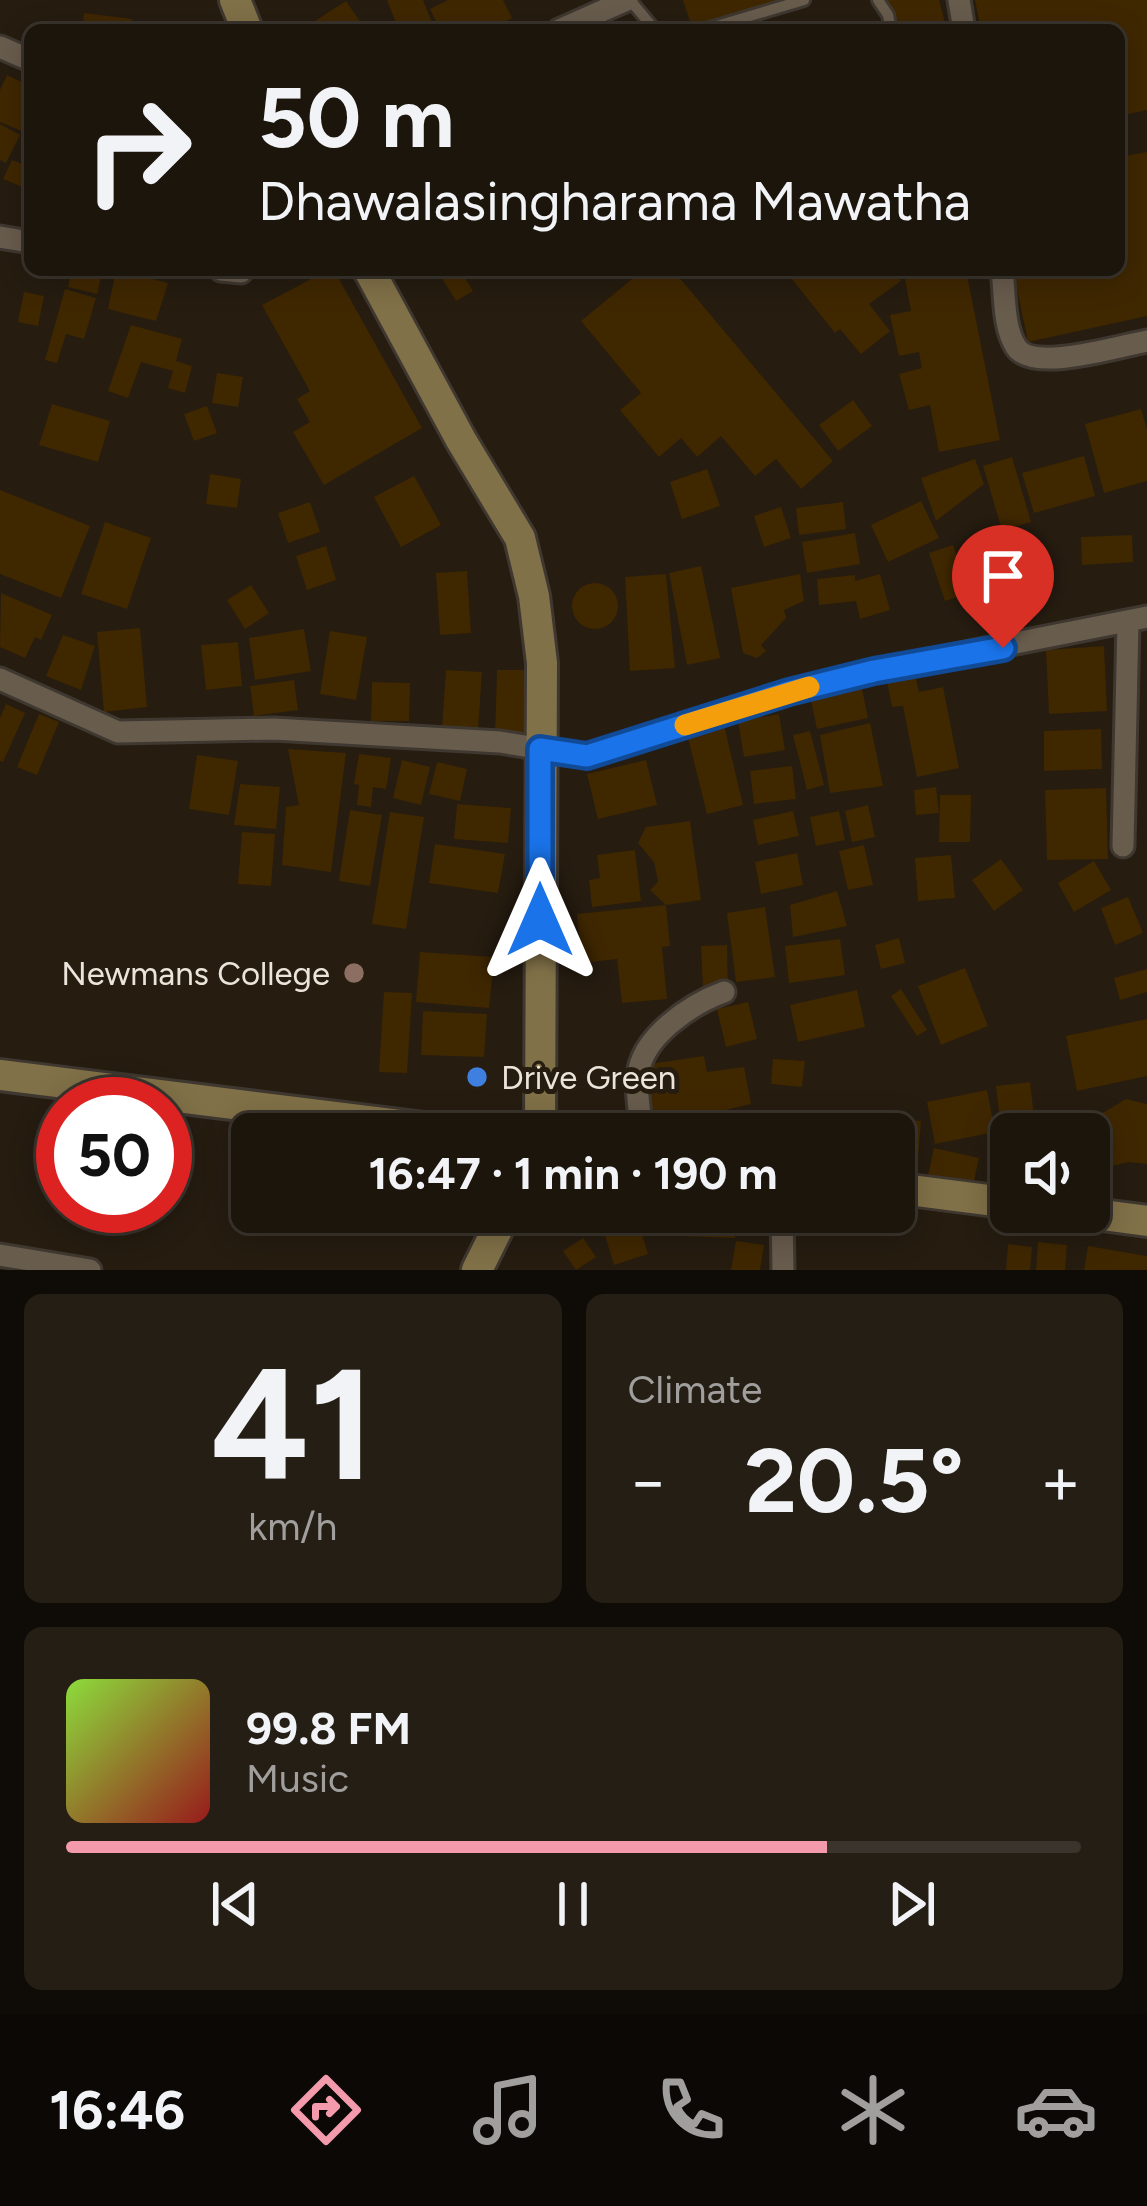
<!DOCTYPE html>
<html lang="en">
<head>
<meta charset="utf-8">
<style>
  :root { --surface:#1c150c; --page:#251e15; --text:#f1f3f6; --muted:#a09f9d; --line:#3a342d; --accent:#f39aac }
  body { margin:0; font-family:Figtree,sans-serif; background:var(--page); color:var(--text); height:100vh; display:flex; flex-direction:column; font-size:45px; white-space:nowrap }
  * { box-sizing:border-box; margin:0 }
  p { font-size:39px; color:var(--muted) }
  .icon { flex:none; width:66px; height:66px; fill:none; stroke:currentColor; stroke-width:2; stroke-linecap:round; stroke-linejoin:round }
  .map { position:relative; height:1270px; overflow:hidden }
  .side { display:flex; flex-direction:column; gap:24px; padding:24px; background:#0f0c07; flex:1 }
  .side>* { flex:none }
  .hud { position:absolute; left:24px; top:24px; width:1101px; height:252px; border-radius:18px; box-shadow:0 6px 30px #0003,0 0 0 3px var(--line); background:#1c150c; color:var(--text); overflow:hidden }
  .tools { position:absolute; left:990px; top:1113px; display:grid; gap:24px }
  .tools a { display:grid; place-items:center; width:120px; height:120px; border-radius:18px; background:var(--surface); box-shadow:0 6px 30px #0003,0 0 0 3px var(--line); font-size:60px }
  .speed { position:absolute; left:36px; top:1077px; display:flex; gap:24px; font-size:60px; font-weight:700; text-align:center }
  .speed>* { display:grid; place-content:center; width:156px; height:156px; border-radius:50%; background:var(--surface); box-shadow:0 6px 30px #0003,0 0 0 3px var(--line); line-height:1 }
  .speed .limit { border:18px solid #d22; background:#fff; color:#111 }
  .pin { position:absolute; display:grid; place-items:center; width:102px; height:102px; color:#fff; margin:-123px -51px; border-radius:50% 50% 50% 0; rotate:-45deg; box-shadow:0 0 12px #0007 }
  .pin .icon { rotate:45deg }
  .me { position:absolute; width:132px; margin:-66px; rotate:0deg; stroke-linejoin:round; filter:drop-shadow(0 0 9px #0008) }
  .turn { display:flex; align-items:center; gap:42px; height:252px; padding:0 36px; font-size:54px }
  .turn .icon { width:156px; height:156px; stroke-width:2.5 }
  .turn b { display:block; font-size:84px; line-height:102px }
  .big { font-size:90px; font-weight:700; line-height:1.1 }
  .side .card { flex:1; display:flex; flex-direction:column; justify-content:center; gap:18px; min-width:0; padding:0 42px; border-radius:18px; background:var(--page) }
  .side .dial { align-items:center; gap:0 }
  .dial b { font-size:156px; line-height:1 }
  .song { display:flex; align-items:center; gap:36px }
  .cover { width:144px; height:144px; border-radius:18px; background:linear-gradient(135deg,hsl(90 70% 55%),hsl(0 70% 35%)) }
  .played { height:12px; border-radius:6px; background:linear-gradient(90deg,var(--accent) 75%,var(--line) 75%) }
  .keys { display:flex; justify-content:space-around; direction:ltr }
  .heat { display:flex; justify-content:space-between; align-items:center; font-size:66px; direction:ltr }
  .side .tiles { flex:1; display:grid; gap:24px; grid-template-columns:1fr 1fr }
  .card:last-child { grid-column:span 2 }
  .trip { position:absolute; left:231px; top:1113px; width:684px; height:120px; border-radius:18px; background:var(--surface); box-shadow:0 6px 30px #0003,0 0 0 3px var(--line); font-weight:700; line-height:120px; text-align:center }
  .tabs { display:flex; height:192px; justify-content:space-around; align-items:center; background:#0b0805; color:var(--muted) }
  .tabs .icon { width:84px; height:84px }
  .tabs .current { color:var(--accent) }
  .tabs b { font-size:54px; color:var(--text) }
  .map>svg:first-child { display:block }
  .building { fill:#3f2700 }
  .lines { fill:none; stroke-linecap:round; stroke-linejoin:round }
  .lane-casing { stroke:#3f3830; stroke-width:16 }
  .street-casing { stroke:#3f3830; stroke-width:27 }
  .secondary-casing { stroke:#3f3830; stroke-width:36 }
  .lane { stroke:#685c4d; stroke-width:10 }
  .street { stroke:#685c4d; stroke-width:21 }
  .secondary { stroke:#817148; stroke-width:30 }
  .route-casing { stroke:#114b97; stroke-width:30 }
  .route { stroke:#1a73e8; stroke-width:21 }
  .slow { stroke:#f59e0b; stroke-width:21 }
  .education-dot { fill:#8d6e63; stroke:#261c10; stroke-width:4.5 }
  .shop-dot { fill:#3f7fe0; stroke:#261c10; stroke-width:4.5 }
  .labels { text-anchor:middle; stroke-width:10; stroke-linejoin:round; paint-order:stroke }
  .poi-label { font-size:33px; fill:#ebe4db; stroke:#261c10; text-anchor:end }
</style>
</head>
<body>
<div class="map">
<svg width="1147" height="1270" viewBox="0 0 1147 1270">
  <rect width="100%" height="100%" fill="#261c10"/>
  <g class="building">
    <polygon points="387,0 423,0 435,30 399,30"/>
    <polygon points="448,0 503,0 512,18 489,30 440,30 430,9"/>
    <polygon points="683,0 779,0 779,1 692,28"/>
    <polygon points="885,0 939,0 947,30 893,30"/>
    <polygon points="975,0 1147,0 1147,110 1119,116 1119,30 981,30"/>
    <polygon points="346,1 366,30 301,30"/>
    <polygon points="84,13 132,19 130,30 82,30"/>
    <polygon points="7,75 30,86 30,118 24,132 0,122 0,90"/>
    <polygon points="0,124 20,135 6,163 0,160"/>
    <polygon points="1147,152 1147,316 1028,342 1013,270 1119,270 1119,157"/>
    <polygon points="12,160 30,167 30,190 3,179"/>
    <polygon points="72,270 103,270 97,294 68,287"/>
    <polygon points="116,270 168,283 156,321 108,309"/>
    <polygon points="328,270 334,270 422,428 324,485 293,432 310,422 297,399 310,391 262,305"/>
    <polygon points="437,270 460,270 473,291 456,301"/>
    <polygon points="643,270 673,270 833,461 801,489 776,459 755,476 721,436 697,457 681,438 659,457 620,410 641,393 581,321"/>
    <polygon points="794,270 893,270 901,281 869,304 890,331 861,354 840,329 835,333 788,274"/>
    <polygon points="949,270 966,270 1000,440 939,452 930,405 909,410 899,374 922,368 919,352 899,356 890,315 911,311 905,279"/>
    <polygon points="65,289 96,298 84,339 66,334 57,363 45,360"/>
    <polygon points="24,292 44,296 38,326 18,322"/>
    <polygon points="131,325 182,339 176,361 192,366 185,393 168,388 173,371 141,362 128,398 108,391"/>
    <polygon points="217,373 243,377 238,407 212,403"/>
    <polygon points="853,400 872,426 838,451 819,425"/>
    <polygon points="52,404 110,421 98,462 39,445"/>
    <polygon points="207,406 217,433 194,441 184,414"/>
    <polygon points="1141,409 1147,429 1147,481 1104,493 1085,424"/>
    <polygon points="1084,456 1095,496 1034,513 1022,473"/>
    <polygon points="1012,457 1031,522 1002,530 983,466"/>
    <polygon points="975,459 984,484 936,521 921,478"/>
    <polygon points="707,469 720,506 682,519 670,482"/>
    <polygon points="210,474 241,479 237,508 206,504"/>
    <polygon points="414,476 441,525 401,547 374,497"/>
    <polygon points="0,490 90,526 61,598 0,574"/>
    <polygon points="921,501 939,538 888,562 871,525"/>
    <polygon points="310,502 320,532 288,543 278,513"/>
    <polygon points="843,502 846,529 799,535 796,508"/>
    <polygon points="781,507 791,538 764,547 754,516"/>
    <polygon points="105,522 151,538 127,609 81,594"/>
    <polygon points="855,533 860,564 807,573 802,542"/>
    <polygon points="1132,535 1133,562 1082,565 1081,537"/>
    <polygon points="953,545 969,593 945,601 929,553"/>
    <polygon points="326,546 336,580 307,590 296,556"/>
    <polygon points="1025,557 1031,591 990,599 984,566"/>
    <polygon points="701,566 720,658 687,665 669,573"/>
    <polygon points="467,571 471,633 440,635 436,573"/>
    <polygon points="666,574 675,668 630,671 625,577"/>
    <polygon points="800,574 804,601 784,610 786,618 761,645 766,651 757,658 743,653 731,588"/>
    <polygon points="880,574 890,610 860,619 856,601 819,605 817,579 855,575 855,581"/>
    <circle cx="595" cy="606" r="23"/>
    <polygon points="251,585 269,613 245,629 227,600"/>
    <polygon points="1,593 52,615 41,640 35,637 25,658 0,647"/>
    <polygon points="140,628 147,707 104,712 97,632"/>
    <polygon points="304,629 311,671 255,680 249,638"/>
    <polygon points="330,631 367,637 356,700 320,694"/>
    <polygon points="63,635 95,646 81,690 46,676"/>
    <polygon points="238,642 242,686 206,690 201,645"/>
    <polygon points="1104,646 1107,711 1049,714 1046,650"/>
    <polygon points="446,670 482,672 478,730 442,727"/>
    <polygon points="497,670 526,670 524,736 495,735"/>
    <polygon points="914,670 919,692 943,687 959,768 917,777 903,706 892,707 886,676"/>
    <polygon points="294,680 298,710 254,716 250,686"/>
    <polygon points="372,682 410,683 409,721 371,721"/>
    <polygon points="861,684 868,718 817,729 810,696"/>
    <polygon points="6,704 25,713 3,762 0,761 0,718"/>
    <polygon points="39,714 59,722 37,775 17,767"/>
    <polygon points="779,714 785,750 744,757 738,721"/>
    <polygon points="870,723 883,786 830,793 820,735"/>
    <polygon points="724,725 743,805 707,814 687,734"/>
    <polygon points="1101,729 1102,769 1044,771 1044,731"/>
    <polygon points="810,731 824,785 807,790 793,735"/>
    <polygon points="288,749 346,753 331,872 282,865 286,807 299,805"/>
    <polygon points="359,754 391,758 386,789 373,787 371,807 357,805 359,785 354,784"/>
    <polygon points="197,755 238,761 229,815 189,809"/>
    <polygon points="402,760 430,767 421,805 393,798"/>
    <polygon points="646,760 657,805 598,819 587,774"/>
    <polygon points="437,762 467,769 460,801 429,794"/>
    <polygon points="792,766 796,799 754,804 750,771"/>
    <polygon points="240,784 280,787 276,829 234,825"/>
    <polygon points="936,787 939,813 916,815 914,790"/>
    <polygon points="1106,788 1108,859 1047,860 1045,790"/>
    <polygon points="940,795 971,795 970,842 939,842"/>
    <polygon points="457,804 511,808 508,843 454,839"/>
    <polygon points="868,805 875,837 852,842 845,811"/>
    <polygon points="350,810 382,815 370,886 339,881"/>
    <polygon points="793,811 799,836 758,845 753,820"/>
    <polygon points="839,811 845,840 816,846 810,817"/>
    <polygon points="390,812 424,817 406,929 372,924"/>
    <polygon points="690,821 701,900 666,905 670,946 662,947 667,999 622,1003 617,959 582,963 577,914 666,905 650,890 658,882 654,862 638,843 646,827"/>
    <polygon points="242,832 275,834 271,886 238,884"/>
    <polygon points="435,844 505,854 498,893 429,883"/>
    <polygon points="864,845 873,885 848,890 839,851"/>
    <polygon points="635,850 641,901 592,907 589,880 600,878 597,855"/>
    <polygon points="797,853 803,885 761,894 755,862"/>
    <polygon points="951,855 955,898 918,901 915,858"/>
    <polygon points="1001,859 1023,890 994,911 972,880"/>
    <polygon points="1094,861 1111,890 1074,912 1058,883"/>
    <polygon points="837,891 847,926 793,937 790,905"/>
    <polygon points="1128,897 1143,933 1115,945 1101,908"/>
    <polygon points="765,907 775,977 736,982 727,913"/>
    <polygon points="899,938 905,963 881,969 875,945"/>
    <polygon points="840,939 845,975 789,983 785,946"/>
    <polygon points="727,945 728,988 703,989 701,946"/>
    <polygon points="420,952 494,957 489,1008 416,1002"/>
    <polygon points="965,968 988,1026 941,1045 918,986"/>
    <polygon points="1147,969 1147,992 1120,1000 1114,978"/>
    <polygon points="901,989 927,1030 917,1036 891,996"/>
    <polygon points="857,990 865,1027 798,1042 790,1005"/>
    <polygon points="384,992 412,993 407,1073 379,1072"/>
    <polygon points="748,1002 757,1039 726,1047 717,1009"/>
    <polygon points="423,1011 487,1014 484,1057 421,1055"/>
    <polygon points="1147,1019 1147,1076 1077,1091 1066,1036"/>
    <polygon points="704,1056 707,1072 744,1067 751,1104 722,1111 723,1134 672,1134 670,1114 648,1116 643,1065"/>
    <polygon points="773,1059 805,1061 802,1087 771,1084"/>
    <polygon points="1030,1082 1035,1125 1001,1129 996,1086"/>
    <polygon points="987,1090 995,1132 935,1144 927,1102"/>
    <polygon points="1126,1099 1147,1104 1147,1164 1128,1162 1089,1172 1089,1134 1067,1134"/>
    <polygon points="888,1118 921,1121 917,1171 894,1169 894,1134 886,1134"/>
    <polygon points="934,1148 979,1158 972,1190 927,1180"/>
    <polygon points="682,1212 736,1212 735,1238 681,1236"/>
    <polygon points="636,1214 648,1254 614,1265 602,1225"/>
    <polygon points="583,1238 596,1257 576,1270 563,1251"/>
    <polygon points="736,1241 764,1245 760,1270 731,1270"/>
    <polygon points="1038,1242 1067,1245 1065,1270 1036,1270"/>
    <polygon points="1008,1244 1032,1247 1030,1270 1006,1270"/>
    <polygon points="1088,1246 1147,1256 1147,1270 1084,1270"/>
  </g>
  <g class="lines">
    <g class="lane-casing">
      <g id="lane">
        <polyline points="630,0 655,30"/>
        <polyline points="878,0 888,15 891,30"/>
        <polyline points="703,30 804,0"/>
      </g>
    </g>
    <g class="street-casing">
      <g id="street">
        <polyline points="959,0 964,30"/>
        <polyline points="559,30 627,0"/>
        <polyline points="0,47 30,60"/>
        <polyline points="0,237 30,242"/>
        <polyline points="221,270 241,272"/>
        <path d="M1002,270C1005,293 1003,327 1016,347C1033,373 1119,346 1147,341"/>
        <polyline points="0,679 118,732 274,729 500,742 587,756 789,692 874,671 1147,617"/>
        <polyline points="1123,846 1128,622"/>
        <path d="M643,1134C640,1116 636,1095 638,1076C641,1037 691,1004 724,992"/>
        <polyline points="782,1212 783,1270"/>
        <polyline points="0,1255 90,1270"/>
      </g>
    </g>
    <g class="secondary-casing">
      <g id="secondary">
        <polyline points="235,0 247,30"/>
        <polyline points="369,270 461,440 520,538 534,596 542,663 540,1134"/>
        <polyline points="0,1075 472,1134"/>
        <polyline points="894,1188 1011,1203"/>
        <polyline points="1080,1212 1147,1221"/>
        <polyline points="477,1270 506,1212"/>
      </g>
    </g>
    <use href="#lane" class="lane"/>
    <use href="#street" class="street"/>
    <use href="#secondary" class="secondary"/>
  </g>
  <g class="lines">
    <g class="route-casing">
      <polyline id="route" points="540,920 540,749 587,756 789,692 874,671 1003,648"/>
    </g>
    <use href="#route" class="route"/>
    <polyline class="slow" points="685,725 809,687"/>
  </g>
  <circle class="education-dot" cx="354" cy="973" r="12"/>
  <circle class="shop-dot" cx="477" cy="1077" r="12"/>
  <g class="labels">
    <g class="poi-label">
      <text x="330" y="985">Newmans College</text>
      <text x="501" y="1089" text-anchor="start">Drive Green</text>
    </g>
  </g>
</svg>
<div class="tools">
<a><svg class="icon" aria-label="sound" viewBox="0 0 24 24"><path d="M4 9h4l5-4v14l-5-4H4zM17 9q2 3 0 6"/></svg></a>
</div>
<div class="speed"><div class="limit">50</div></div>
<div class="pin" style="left:1003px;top:648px;background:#d93025"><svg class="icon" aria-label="arrive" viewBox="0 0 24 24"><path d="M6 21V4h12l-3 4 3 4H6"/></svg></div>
<svg class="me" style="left:540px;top:920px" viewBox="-20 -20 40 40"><path d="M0-17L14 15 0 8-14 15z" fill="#1a73e8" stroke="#fff" stroke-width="4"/></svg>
<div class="trip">16:47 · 1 min · 190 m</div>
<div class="hud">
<div class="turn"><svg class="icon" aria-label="right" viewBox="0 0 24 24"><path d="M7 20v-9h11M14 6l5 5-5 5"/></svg><div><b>50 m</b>Dhawalasingharama Mawatha</div></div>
</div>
</div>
<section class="side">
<div class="tiles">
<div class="card dial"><b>41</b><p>km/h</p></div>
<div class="card"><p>Climate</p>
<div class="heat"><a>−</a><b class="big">20.5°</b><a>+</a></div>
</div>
<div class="card">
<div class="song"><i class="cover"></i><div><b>99.8 FM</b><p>Music</p></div></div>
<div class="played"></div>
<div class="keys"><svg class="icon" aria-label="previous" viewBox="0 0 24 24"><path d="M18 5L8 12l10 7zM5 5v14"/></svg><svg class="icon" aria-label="pause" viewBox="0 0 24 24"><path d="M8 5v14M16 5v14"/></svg><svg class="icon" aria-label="next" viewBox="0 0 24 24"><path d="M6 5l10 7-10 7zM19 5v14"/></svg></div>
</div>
</div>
</section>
<nav class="tabs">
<b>16:46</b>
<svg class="icon current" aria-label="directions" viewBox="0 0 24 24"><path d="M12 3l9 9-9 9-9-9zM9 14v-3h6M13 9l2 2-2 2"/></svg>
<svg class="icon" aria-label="music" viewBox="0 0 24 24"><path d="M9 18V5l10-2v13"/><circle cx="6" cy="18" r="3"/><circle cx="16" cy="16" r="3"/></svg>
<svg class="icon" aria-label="phone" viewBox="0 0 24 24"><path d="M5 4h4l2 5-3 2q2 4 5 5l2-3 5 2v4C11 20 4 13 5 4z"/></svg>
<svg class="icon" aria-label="climate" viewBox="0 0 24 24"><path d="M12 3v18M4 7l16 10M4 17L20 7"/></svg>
<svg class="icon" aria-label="car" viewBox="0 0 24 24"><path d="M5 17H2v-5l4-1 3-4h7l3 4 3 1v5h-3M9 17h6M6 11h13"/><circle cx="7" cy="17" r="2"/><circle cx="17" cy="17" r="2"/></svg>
</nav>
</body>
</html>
